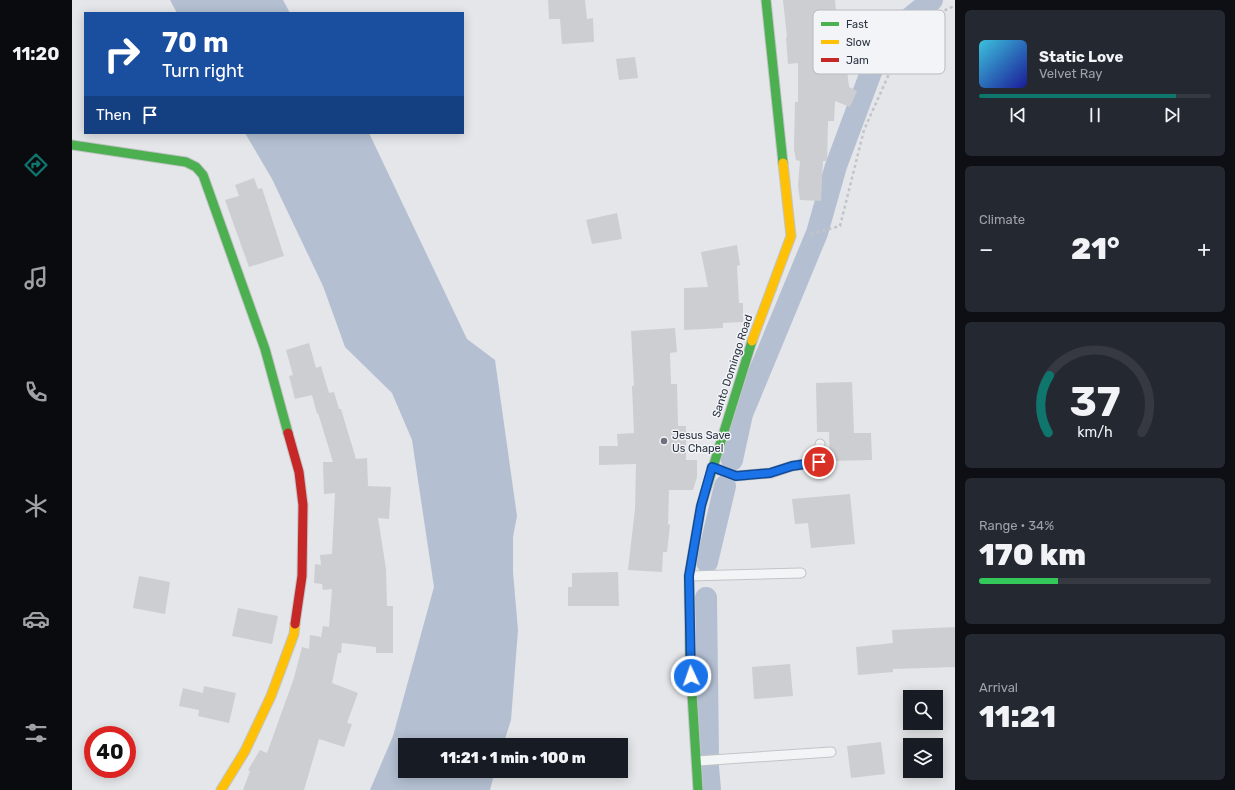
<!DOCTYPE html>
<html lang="en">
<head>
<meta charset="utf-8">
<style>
  :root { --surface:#171b24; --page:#242831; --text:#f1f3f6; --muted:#9ea1a6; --line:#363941; --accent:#0f766e }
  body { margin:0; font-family:Rubik,sans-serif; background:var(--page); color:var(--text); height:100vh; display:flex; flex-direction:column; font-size:15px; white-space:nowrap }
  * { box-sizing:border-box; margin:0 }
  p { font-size:13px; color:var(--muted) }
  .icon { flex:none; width:22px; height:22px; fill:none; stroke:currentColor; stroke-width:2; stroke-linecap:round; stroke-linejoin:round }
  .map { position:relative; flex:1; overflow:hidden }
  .side { display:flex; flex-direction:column; gap:10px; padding:10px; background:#0d0f14; width:280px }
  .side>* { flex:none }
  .hud { position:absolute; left:12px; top:12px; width:380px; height:122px; border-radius:0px; box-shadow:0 2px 10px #0003; background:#1a4fa0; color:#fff; overflow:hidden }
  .controls { position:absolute; left:831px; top:690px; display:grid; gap:8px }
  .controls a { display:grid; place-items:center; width:40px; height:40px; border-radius:0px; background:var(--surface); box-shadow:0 2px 10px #0003; font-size:20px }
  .speed { position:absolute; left:12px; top:726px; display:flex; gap:8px; font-size:20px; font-weight:700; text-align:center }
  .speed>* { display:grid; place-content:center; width:52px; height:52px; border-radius:50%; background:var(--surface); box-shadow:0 2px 10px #0003; line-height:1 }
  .speed .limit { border:6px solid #d22; background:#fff; color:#111 }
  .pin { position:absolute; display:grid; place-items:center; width:34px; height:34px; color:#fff; margin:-17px; border:2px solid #fff; border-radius:50%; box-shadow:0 1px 4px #0007 }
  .me { position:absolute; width:44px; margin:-22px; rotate:357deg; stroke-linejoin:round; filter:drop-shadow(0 0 3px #0008) }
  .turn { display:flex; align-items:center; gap:14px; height:84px; padding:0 12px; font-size:18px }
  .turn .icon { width:52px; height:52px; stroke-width:2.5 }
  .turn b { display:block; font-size:28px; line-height:34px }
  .then { display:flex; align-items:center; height:38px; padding:0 12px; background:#0003; gap:8px; font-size:15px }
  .big { font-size:30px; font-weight:800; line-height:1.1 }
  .side .tile { flex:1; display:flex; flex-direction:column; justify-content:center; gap:6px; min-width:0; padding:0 14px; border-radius:6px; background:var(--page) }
  .side .dial { align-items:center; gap:0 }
  .dial svg { height:104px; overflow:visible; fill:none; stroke:var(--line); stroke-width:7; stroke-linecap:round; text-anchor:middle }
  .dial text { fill:var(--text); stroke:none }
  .song { display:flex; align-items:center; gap:12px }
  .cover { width:48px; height:48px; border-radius:6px; background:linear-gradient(135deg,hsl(190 70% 55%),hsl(240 70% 35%)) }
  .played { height:4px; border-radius:2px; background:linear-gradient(90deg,var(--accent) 85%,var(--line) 85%) }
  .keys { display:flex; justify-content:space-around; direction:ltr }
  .heat { display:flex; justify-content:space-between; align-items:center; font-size:22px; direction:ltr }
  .charge { height:6px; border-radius:3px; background:linear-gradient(90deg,#34c759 34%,var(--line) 0) }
  .trip { position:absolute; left:326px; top:738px; width:230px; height:40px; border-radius:0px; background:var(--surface); box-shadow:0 2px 10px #0003; font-weight:800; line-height:40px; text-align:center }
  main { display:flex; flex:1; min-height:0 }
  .menu { display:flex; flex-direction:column; width:72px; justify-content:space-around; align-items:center; background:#090b0e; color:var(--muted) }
  .menu .icon { width:28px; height:28px }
  .menu .current { color:var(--accent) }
  .menu b { font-size:18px; color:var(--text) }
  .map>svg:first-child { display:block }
  .water { fill:#b4c0d2 }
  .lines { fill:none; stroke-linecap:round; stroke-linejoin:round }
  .canal { stroke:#b4c0d2; stroke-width:22 }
  .building { fill:#ccced1 }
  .lane-casing { stroke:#c2c4c7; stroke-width:11 }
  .fast-casing { stroke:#c2c4c7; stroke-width:11 }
  .slow-casing { stroke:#c2c4c7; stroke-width:11 }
  .jam-casing { stroke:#c2c4c7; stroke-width:11 }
  .path { stroke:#c3c4c8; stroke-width:2.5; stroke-dasharray:3 3; stroke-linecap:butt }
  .lane { stroke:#f3f4f5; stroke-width:9 }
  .fast { stroke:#4caf50; stroke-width:9 }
  .slow { stroke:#ffc107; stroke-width:9 }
  .jam { stroke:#c62828; stroke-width:9 }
  .route-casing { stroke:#114b97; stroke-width:10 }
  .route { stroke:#1a73e8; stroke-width:7 }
  .poi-dot { fill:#6c717c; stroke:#f2f4f7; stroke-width:1.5 }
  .labels { text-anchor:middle; stroke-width:3; stroke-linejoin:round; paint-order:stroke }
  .street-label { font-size:11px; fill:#2b3241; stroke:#f2f4f7 }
  .poi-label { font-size:11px; fill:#2b3241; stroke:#f2f4f7; text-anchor:start }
  .key { fill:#f2f4f7; stroke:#b6bac0; stroke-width:1 }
  .key-label { font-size:11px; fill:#2b3241 }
</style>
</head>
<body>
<main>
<nav class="menu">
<b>11:20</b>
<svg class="icon current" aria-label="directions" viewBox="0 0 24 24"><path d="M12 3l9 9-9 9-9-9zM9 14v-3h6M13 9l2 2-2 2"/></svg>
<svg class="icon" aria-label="music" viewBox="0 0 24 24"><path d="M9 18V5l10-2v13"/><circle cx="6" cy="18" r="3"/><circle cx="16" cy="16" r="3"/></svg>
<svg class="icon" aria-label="phone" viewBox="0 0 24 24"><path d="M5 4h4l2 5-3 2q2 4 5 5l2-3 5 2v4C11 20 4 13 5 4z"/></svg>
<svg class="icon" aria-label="climate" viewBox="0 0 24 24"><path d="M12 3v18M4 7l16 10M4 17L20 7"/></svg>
<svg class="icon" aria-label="car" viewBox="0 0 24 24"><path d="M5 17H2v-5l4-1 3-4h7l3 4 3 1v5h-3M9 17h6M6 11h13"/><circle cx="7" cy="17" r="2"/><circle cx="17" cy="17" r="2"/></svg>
<svg class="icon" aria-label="filters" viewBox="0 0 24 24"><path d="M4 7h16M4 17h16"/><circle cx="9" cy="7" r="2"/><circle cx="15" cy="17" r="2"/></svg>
</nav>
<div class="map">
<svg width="883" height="790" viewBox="0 0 883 790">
  <rect width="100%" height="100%" fill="#e4e6e9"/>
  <g class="water">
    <polygon points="98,0 211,0 218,13 105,13"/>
    <polygon points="173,133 297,133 395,339 423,360 445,516 441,537 441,572 446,630 439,720 431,745 333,745 333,771 423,771 418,790 298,790 321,736 362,587 340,440 320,393 273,347 251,286 200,179"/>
  </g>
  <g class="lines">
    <g class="canal">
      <polyline points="660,460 670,414 745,233 764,166 811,40 860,0"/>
      <polyline points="635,562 653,486"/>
      <polyline points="634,598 636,756"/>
      <polyline points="636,767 638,790"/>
    </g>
  </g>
  <g class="building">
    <polygon points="476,0 513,0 515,19 521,18 522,42 490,44 488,19 477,19"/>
    <polygon points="711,0 763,0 768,61 774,61 777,87 785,91 778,107 763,101 762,121 756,121 755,161 751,161 749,201 728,200 726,186 728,161 724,160 722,149 723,102 726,102 726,63 716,64 714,37 715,37"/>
    <polygon points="563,57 566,78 547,80 544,59"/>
    <polygon points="182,178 186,189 190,188 212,256 177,267 153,200 167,196 163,185"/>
    <polygon points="545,213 550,239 520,244 514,220"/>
    <polygon points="665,245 668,265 665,266 667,303 671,303 671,322 651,323 651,328 612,330 612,288 636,287 629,252"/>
    <polygon points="603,328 605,352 598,353 599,384 605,384 606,426 614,426 614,460 625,460 625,477 621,490 597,490 596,524 598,525 595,552 591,552 590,572 556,570 563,509 564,464 527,465 527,446 546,446 545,434 562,433 560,386 562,386 559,331"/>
    <polygon points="237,343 244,368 249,366 257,393 262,392 267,409 269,409 284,459 295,458 296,486 319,487 317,519 306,518 314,569 315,606 321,606 321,653 304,653 304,647 270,643 269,653 266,653 260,683 286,693 275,723 280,724 272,747 247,739 232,790 171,790 178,771 176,770 188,750 195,753 222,678 230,647 237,649 238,635 249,637 251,626 257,627 260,589 251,590 250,584 242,583 243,564 249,565 248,555 260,554 263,493 252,494 251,462 261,462 246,413 245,414 240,395 223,399 217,376 221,375 214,350"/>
    <polygon points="780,382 782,433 799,433 800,460 758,461 757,432 745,432 744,383"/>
    <polygon points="778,494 783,544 739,548 736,523 723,524 720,499"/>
    <polygon points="546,572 547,606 496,606 496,587 500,587 500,573"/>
    <polygon points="67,576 98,582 93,614 61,608"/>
    <polygon points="166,608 206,616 200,644 160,636"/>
    <polygon points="883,627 883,667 821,669 821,672 786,675 784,647 821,643 820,630"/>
    <polygon points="718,664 721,696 682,699 680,667"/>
    <polygon points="132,686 164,693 157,723 126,716 127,710 107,706 111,688 131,693"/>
    <polygon points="809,742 813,774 779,778 775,746"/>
  </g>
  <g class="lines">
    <g class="lane-casing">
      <g id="lane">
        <polyline points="640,467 664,476 699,473 720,466 747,462 748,444"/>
        <polyline points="617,576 729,573"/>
        <polyline points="625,761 759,752"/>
      </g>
    </g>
    <g class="fast-casing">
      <g id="fast">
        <polyline points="694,0 711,163"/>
        <polyline points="0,145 114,162 124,167 131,175 193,349 216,433"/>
        <polyline points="626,790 618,662 617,576 629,506 680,341"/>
      </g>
    </g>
    <g class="slow-casing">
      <g id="slow">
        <polyline points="680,341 719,236 711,163"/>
        <polyline points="149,790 173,751 199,696 222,634 223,624"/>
      </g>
    </g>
    <g class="jam-casing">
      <polyline id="jam" points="216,433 227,472 231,505 230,576 223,624"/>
    </g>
    <polyline class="path" points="739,234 768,226 792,130 825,56 848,30 875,9 883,6"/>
    <use href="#lane" class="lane"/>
    <use href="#fast" class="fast"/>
    <use href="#slow" class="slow"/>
    <use href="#jam" class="jam"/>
  </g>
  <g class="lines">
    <g class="route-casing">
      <polyline id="route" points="619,676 617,576 629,506 640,467 664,476 698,473 720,466 747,462"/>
    </g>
    <use href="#route" class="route"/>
  </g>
  <circle class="poi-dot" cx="592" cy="441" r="4"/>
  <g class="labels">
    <g class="street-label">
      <text transform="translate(660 366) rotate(-72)" y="4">Santo Domingo Road</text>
    </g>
    <g class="poi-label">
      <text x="600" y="439">Jesus Save<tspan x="600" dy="13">Us Chapel</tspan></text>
    </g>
  </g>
  <rect x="741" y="10" width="132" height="64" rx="6" class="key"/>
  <rect x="749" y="22" width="18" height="4" fill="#4caf50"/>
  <rect x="749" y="40" width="18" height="4" fill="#ffc107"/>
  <rect x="749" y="58" width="18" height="4" fill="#c62828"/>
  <g class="key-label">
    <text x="774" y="28">Fast</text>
    <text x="774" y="46">Slow</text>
    <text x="774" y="64">Jam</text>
  </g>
</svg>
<div class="controls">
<a><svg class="icon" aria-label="search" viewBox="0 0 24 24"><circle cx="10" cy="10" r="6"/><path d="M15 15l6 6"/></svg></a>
<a><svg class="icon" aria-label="layers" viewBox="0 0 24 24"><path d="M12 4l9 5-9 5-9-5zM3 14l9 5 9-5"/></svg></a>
</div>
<div class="speed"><div class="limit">40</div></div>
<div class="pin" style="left:747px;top:462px;background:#d93025"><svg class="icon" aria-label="arrive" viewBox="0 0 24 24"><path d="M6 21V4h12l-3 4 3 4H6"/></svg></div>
<svg class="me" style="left:619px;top:676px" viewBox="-20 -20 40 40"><circle r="17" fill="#1a73e8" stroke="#fff" stroke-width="3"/><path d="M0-11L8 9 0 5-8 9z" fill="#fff"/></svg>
<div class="trip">11:21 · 1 min · 100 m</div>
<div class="hud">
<div class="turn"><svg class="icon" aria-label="right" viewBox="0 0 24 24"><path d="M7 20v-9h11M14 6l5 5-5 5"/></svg><div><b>70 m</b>Turn right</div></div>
<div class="then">Then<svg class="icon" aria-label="arrive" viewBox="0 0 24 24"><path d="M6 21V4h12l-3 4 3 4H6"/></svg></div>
</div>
</div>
<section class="side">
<div class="tile">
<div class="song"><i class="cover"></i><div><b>Static Love</b><p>Velvet Ray</p></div></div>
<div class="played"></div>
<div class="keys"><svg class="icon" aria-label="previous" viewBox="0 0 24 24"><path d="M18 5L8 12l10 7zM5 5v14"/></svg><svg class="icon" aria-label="pause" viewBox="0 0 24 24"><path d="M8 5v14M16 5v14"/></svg><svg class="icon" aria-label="next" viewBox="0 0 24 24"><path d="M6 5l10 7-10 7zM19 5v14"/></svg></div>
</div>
<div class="tile"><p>Climate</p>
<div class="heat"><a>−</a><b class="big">21°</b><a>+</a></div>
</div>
<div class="tile dial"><svg viewBox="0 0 100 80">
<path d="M14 69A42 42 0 1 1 86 69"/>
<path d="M14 69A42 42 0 0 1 15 25" stroke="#0f766e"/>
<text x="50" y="56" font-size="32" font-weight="700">37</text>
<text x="50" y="72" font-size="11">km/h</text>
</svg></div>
<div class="tile"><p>Range · 34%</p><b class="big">170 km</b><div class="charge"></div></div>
<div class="tile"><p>Arrival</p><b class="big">11:21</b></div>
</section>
</main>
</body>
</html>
